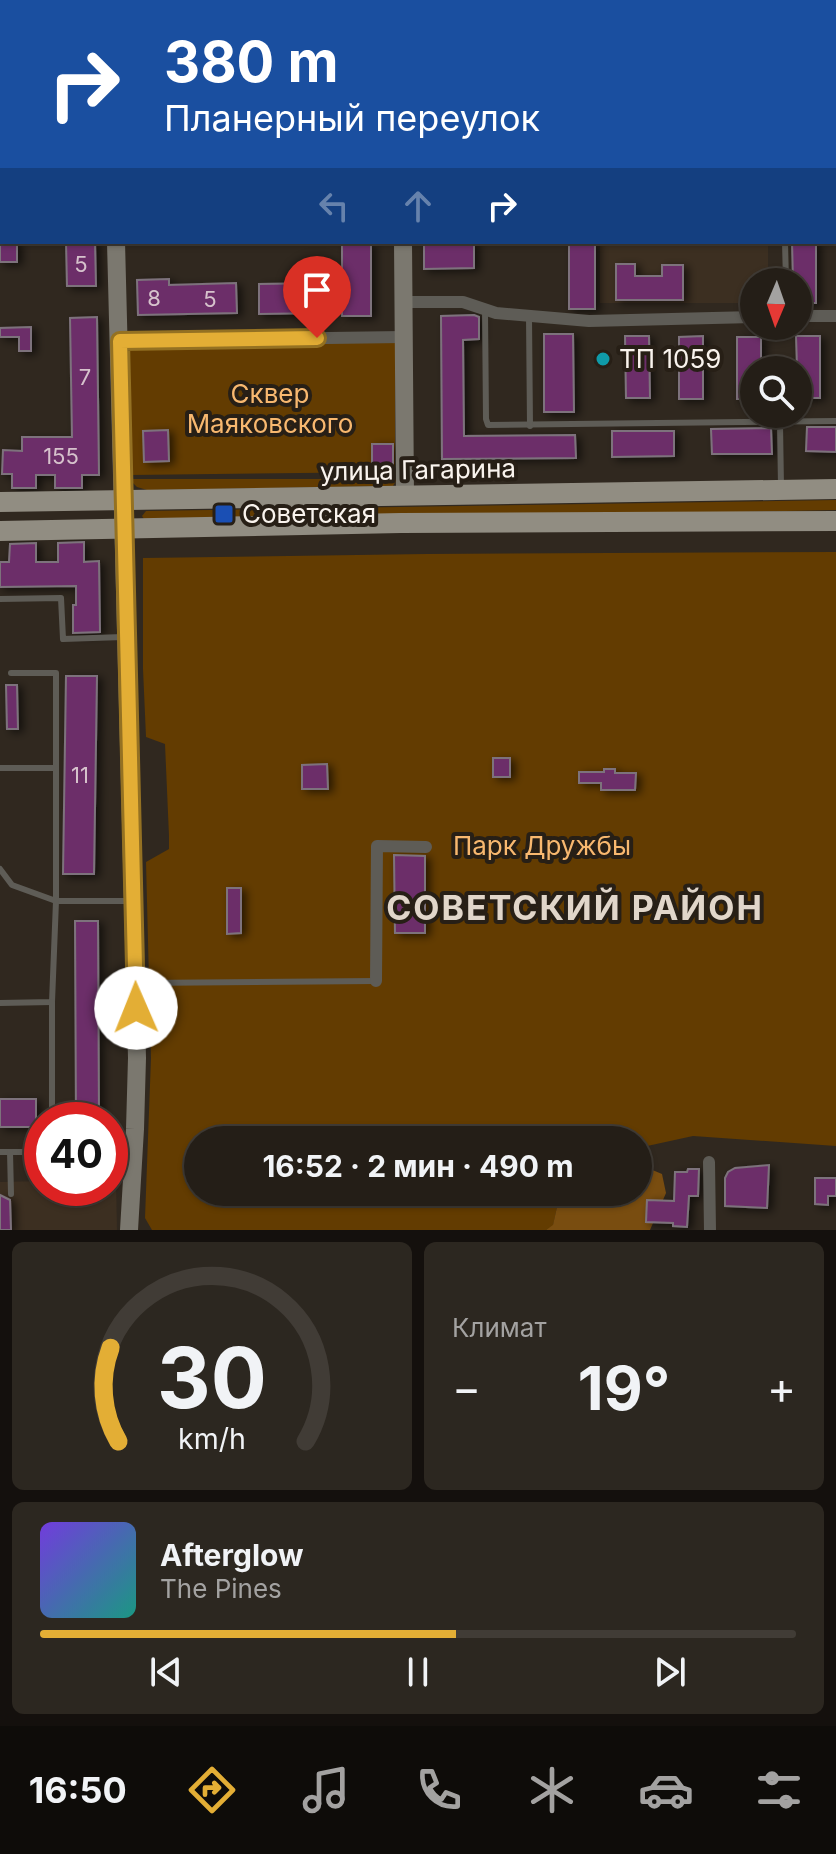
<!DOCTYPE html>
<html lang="ru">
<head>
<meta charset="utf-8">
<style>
  :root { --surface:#241e17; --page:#2c2720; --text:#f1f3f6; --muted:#a3a2a1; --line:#413c36; --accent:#e3ae35 }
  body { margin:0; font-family:Inter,sans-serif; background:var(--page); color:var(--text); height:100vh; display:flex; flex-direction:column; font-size:30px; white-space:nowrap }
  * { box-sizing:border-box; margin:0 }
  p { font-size:26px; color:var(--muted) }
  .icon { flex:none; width:44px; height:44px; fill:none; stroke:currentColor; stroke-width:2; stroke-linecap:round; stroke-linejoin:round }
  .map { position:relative; height:1230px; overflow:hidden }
  .details { display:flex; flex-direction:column; gap:12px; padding:12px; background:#14100d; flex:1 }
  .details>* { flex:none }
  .hud { position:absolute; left:0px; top:0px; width:836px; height:244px; box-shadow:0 2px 6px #0004,0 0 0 2px var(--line); background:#1a4fa0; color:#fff; overflow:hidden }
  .needle { width:52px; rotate:182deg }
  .tools { position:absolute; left:740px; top:268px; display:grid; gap:16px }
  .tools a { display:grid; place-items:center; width:72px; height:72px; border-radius:50%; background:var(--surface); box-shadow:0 2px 6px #0004,0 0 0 2px var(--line); font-size:40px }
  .speed { position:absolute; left:24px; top:1102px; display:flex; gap:16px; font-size:40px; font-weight:700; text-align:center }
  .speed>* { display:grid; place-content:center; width:104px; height:104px; border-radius:50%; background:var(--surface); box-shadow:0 2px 6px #0004,0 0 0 2px var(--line); line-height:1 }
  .speed .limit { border:12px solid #d22; background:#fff; color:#111 }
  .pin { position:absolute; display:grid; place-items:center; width:68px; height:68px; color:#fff; margin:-82px -34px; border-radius:50% 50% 50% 0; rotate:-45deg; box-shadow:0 0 8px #0007 }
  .pin .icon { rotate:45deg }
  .me { position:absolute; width:88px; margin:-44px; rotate:359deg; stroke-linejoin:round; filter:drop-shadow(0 0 6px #0008) }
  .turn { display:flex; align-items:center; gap:28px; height:168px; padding:0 32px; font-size:36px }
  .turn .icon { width:104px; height:104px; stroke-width:2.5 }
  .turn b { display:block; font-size:56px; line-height:68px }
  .lanes { display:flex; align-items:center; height:76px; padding:0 32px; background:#0003; justify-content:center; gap:40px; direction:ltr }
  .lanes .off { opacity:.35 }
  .big { font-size:60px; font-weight:700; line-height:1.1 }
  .details .widget { flex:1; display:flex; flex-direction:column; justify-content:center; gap:12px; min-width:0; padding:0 28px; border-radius:12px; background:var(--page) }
  .details .dial { align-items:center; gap:0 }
  .dial svg { height:208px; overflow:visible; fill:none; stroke:var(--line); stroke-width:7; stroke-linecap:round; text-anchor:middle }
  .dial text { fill:var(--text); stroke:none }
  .song { display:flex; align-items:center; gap:24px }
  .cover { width:96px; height:96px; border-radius:12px; background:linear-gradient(135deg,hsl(260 70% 55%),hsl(170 70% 35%)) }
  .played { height:8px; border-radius:4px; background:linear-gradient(90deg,var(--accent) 55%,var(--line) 55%) }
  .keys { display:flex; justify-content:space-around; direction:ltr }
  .heat { display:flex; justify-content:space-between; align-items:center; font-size:44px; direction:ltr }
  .details .tiles { flex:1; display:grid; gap:12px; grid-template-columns:1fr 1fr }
  .widget:last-child { grid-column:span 2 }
  .trip { position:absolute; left:184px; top:1126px; width:468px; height:80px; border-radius:40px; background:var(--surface); box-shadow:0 2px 6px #0004,0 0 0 2px var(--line); font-weight:700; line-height:80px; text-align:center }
  .menu { display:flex; height:128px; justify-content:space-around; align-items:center; background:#0e0c09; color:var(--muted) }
  .menu .icon { width:56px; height:56px }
  .menu .selected { color:var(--accent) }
  .menu b { font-size:36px; color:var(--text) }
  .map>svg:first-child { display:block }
  .built { fill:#3c2f21 }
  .green { fill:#633c01 }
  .forest { fill:#794d10 }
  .building { fill:#6c2f69; stroke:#7d727c; stroke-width:2; filter:url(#shadow) }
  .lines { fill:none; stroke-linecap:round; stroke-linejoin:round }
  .lane { stroke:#5e5c56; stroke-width:6 }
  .street { stroke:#5e5c56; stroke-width:12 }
  .secondary { stroke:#7b786f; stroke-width:18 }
  .primary { stroke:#918d82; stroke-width:20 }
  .route-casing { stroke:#947122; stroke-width:20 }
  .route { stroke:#e3ae35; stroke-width:14 }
  .culture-dot { fill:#0f9aa8; stroke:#271f16; stroke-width:3 }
  .transit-dot { fill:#1a4fb4; stroke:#271f16; stroke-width:3 }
  .labels { text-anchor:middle; stroke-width:8; stroke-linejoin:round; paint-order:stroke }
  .number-label { font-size:22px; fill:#d6c2cc }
  .poi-label { font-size:26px; fill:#f9f3ed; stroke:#271f16; text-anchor:start }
  .park-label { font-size:26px; fill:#f8b86f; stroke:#271f16 }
  .street-label { font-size:26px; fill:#f9f3ed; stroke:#271f16 }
  .district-label { font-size:34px; font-weight:bold; letter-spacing:2px; fill:#e1d6ca; stroke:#271f16 }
</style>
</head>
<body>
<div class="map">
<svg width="836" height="1230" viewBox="0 0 836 1230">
  <defs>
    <filter id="shadow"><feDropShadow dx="4.5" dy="2.5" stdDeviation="4" flood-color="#0009"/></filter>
  </defs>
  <rect width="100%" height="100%" fill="#30281f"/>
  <g class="built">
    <polygon points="600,242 768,242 768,282 754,282 754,303 600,303"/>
    <polygon points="110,1180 116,1180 117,1230 0,1230 0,1182 42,1181 42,1188 110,1188"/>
  </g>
  <g class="green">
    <polygon points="395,341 395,472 131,475 130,349"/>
    <polygon points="129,479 397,479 393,486 147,490 137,487"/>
    <polygon points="836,500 836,510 638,514 144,519 142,516 146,511"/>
    <polygon points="836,552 836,1146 693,1136 638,1148 638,1140 198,1140 198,1192 553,1192 557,1207 553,1226 546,1230 152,1230 145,1218 151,1058 146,862 169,849 169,836 165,744 146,737 143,669 143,558 426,554"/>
  </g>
  <polygon class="forest" points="638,1164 662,1174 666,1193 650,1230 546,1230 553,1225 557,1207 553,1192 638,1192"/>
  <g class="building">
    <rect x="0" y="242" width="17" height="20"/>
    <polygon points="66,242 95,242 96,286 67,286"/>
    <polygon points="424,242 474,242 474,268 424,269"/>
    <rect x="569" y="242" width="26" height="67"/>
    <polygon points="792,242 816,242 816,303 798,303 798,282 793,282"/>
    <rect x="342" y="244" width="29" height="72"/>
    <polygon points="616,264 635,264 635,276 662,276 662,265 683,265 683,300 616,300"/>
    <polygon points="169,279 169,285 236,283 237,313 138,315 137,280"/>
    <polygon points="324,283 324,313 259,314 259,284"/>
    <polygon points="474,315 479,317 479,339 463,340 464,436 575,435 576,458 442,459 441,316"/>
    <polygon points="97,317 99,475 82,475 82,488 55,488 55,475 36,475 36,488 12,488 12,474 2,474 3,450 22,451 22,437 72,437 70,318"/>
    <polygon points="31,327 31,351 19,351 19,337 0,337 0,328"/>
    <polygon points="544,334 573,334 574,412 544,412"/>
    <polygon points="625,336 649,336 650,398 626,398"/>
    <polygon points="703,336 703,399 679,399 679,337"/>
    <polygon points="796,336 820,336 820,398 798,398"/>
    <polygon points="737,337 761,337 761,370 754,370 754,399 737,399"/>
    <polygon points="807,427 836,427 836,452 806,451"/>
    <polygon points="771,428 772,454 712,454 711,429"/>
    <polygon points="168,430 169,461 144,462 143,431"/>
    <polygon points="612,431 674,431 674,456 612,457"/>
    <rect x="372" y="444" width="21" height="26"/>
    <polygon points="84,542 84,562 99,561 100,632 73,633 73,605 76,605 76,586 0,587 0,562 9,562 10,544 36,543 36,562 58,562 58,543"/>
    <polygon points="66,676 97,676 94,874 63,874"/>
    <polygon points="6,685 17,685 18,729 7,729"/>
    <rect x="493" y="758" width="17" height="19"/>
    <polygon points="327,764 328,789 302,789 302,765"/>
    <polygon points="604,769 615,769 615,773 636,773 635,790 601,790 601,783 579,783 579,772 604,772"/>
    <polygon points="394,855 425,856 425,933 395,933"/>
    <polygon points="227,888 241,888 241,933 227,934"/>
    <polygon points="75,921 98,921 99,1119 76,1119"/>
    <rect x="0" y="1099" width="36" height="28"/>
    <polygon points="769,1165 767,1208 725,1206 725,1178 728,1172 735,1168"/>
    <polygon points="688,1169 699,1169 698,1196 689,1196 687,1227 673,1226 673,1223 646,1222 647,1200 674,1201 675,1172 687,1172"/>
    <polygon points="815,1178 836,1178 836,1196 828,1196 828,1205 815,1204"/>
    <polygon points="0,1195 10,1200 11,1230 0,1230"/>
  </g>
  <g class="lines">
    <g class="lane">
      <polyline points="479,0 479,2"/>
      <polyline points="23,2 34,0"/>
      <polyline points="805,2 805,0"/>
      <polyline points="0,4 2,3"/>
      <polyline points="834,36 836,36"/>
      <polyline points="0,146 2,146"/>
      <polyline points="785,242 786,282"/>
      <polyline points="485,309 486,419 488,425 836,421"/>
      <polyline points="529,317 530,426"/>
      <polyline points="780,423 781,487"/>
      <polyline points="0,599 61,598 63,639 123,637"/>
      <polyline points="0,768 55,768"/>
      <polyline points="0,869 12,885 56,901 129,901"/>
      <polyline points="139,983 376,981"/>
      <polyline points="0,1003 52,1002 56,901 56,673 11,673"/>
      <polyline points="52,1120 52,1002"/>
      <polyline points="0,1152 42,1152"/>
      <polyline points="10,1152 11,1194"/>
    </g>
    <g class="street">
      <polyline points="403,302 463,302 496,313 589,321 754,317"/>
      <polyline points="798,316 836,316"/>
      <polyline points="120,341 403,337"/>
      <polyline points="376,981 377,846 426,847"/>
      <polyline points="709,1162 710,1230"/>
    </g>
    <g class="secondary">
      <polyline points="109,0 109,2"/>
      <polyline points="401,0 401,2"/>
      <polyline points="116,242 137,1058 135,1129 129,1230"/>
      <polyline points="403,242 405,496"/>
    </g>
    <g class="primary">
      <polyline points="0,502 836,489"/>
      <polyline points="0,531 401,523 836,521"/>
    </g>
  </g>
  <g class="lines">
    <g class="route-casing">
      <polyline id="route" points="136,1008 120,341 317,338"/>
    </g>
    <use href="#route" class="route"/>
  </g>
  <circle class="culture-dot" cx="603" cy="359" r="8"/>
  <rect class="transit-dot" x="214" y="504" width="20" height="20" rx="4"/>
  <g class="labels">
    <g class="number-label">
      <text x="81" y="272">5</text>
      <text x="154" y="306">8</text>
      <text x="210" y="307">5</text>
      <text x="85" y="385">7</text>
      <text x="61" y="464">155</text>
      <text x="80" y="783">11</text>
    </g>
    <g class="poi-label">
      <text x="619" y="368">ТП 1059</text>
      <text x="242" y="523">Советская</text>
    </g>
    <g class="park-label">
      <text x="270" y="403">Сквер<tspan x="270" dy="30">Маяковского</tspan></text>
      <text x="542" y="855">Парк Дружбы</text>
    </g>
    <g class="street-label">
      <text transform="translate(418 470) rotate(-1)" y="9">улица Гагарина</text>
    </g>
    <g class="district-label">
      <text x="575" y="920">СОВЕТСКИЙ РАЙОН</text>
    </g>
  </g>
</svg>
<div class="tools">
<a><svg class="needle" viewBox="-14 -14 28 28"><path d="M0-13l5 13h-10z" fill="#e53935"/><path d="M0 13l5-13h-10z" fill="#a3a2a1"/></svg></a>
<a><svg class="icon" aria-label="search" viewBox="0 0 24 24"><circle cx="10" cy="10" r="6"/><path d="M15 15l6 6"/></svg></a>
</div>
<div class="speed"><div class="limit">40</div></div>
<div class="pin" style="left:317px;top:338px;background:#d93025"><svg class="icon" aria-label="arrive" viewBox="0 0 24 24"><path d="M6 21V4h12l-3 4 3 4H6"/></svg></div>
<svg class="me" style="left:136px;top:1008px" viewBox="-20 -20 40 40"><circle r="19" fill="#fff"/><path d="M0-13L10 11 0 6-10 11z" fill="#e3ae35"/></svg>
<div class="trip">16:52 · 2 мин · 490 m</div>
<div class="hud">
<div class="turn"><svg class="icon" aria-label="right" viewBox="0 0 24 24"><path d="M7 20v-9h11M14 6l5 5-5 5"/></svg><div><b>380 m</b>Планерный переулок</div></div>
<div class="lanes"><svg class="icon off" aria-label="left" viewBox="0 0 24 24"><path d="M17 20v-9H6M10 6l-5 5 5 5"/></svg><svg class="icon off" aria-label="ahead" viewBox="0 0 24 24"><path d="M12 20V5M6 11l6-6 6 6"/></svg><svg class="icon" aria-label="right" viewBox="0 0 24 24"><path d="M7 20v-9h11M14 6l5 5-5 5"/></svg></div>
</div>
</div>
<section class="details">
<div class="tiles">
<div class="widget dial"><svg viewBox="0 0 100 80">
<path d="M14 69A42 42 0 1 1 86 69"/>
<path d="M14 69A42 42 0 0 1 11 33" stroke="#e3ae35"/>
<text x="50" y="56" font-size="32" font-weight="700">30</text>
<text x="50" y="72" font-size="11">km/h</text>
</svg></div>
<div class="widget"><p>Климат</p>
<div class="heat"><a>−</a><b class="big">19°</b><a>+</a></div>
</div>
<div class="widget">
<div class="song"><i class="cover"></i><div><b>Afterglow</b><p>The Pines</p></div></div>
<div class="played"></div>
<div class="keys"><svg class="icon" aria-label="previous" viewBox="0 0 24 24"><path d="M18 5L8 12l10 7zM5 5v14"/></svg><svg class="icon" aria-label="pause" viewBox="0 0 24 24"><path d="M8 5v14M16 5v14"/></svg><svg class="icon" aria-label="next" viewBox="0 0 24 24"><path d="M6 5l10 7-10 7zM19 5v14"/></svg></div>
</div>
</div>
</section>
<nav class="menu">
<b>16:50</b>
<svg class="icon selected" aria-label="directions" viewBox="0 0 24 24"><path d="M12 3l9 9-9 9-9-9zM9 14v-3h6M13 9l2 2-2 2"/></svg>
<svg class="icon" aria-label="music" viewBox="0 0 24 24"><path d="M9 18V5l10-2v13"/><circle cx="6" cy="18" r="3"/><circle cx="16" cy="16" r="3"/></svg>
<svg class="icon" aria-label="phone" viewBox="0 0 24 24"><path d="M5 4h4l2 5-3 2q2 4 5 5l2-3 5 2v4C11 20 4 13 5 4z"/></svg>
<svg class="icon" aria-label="climate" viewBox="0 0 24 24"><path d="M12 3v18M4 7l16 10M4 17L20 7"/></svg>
<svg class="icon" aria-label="car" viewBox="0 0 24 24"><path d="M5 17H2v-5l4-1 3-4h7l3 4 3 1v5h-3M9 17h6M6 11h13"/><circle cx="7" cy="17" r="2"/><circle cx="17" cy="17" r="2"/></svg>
<svg class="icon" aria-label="filters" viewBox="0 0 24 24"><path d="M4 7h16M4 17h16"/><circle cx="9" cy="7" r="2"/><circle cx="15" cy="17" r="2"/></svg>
</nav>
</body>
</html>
